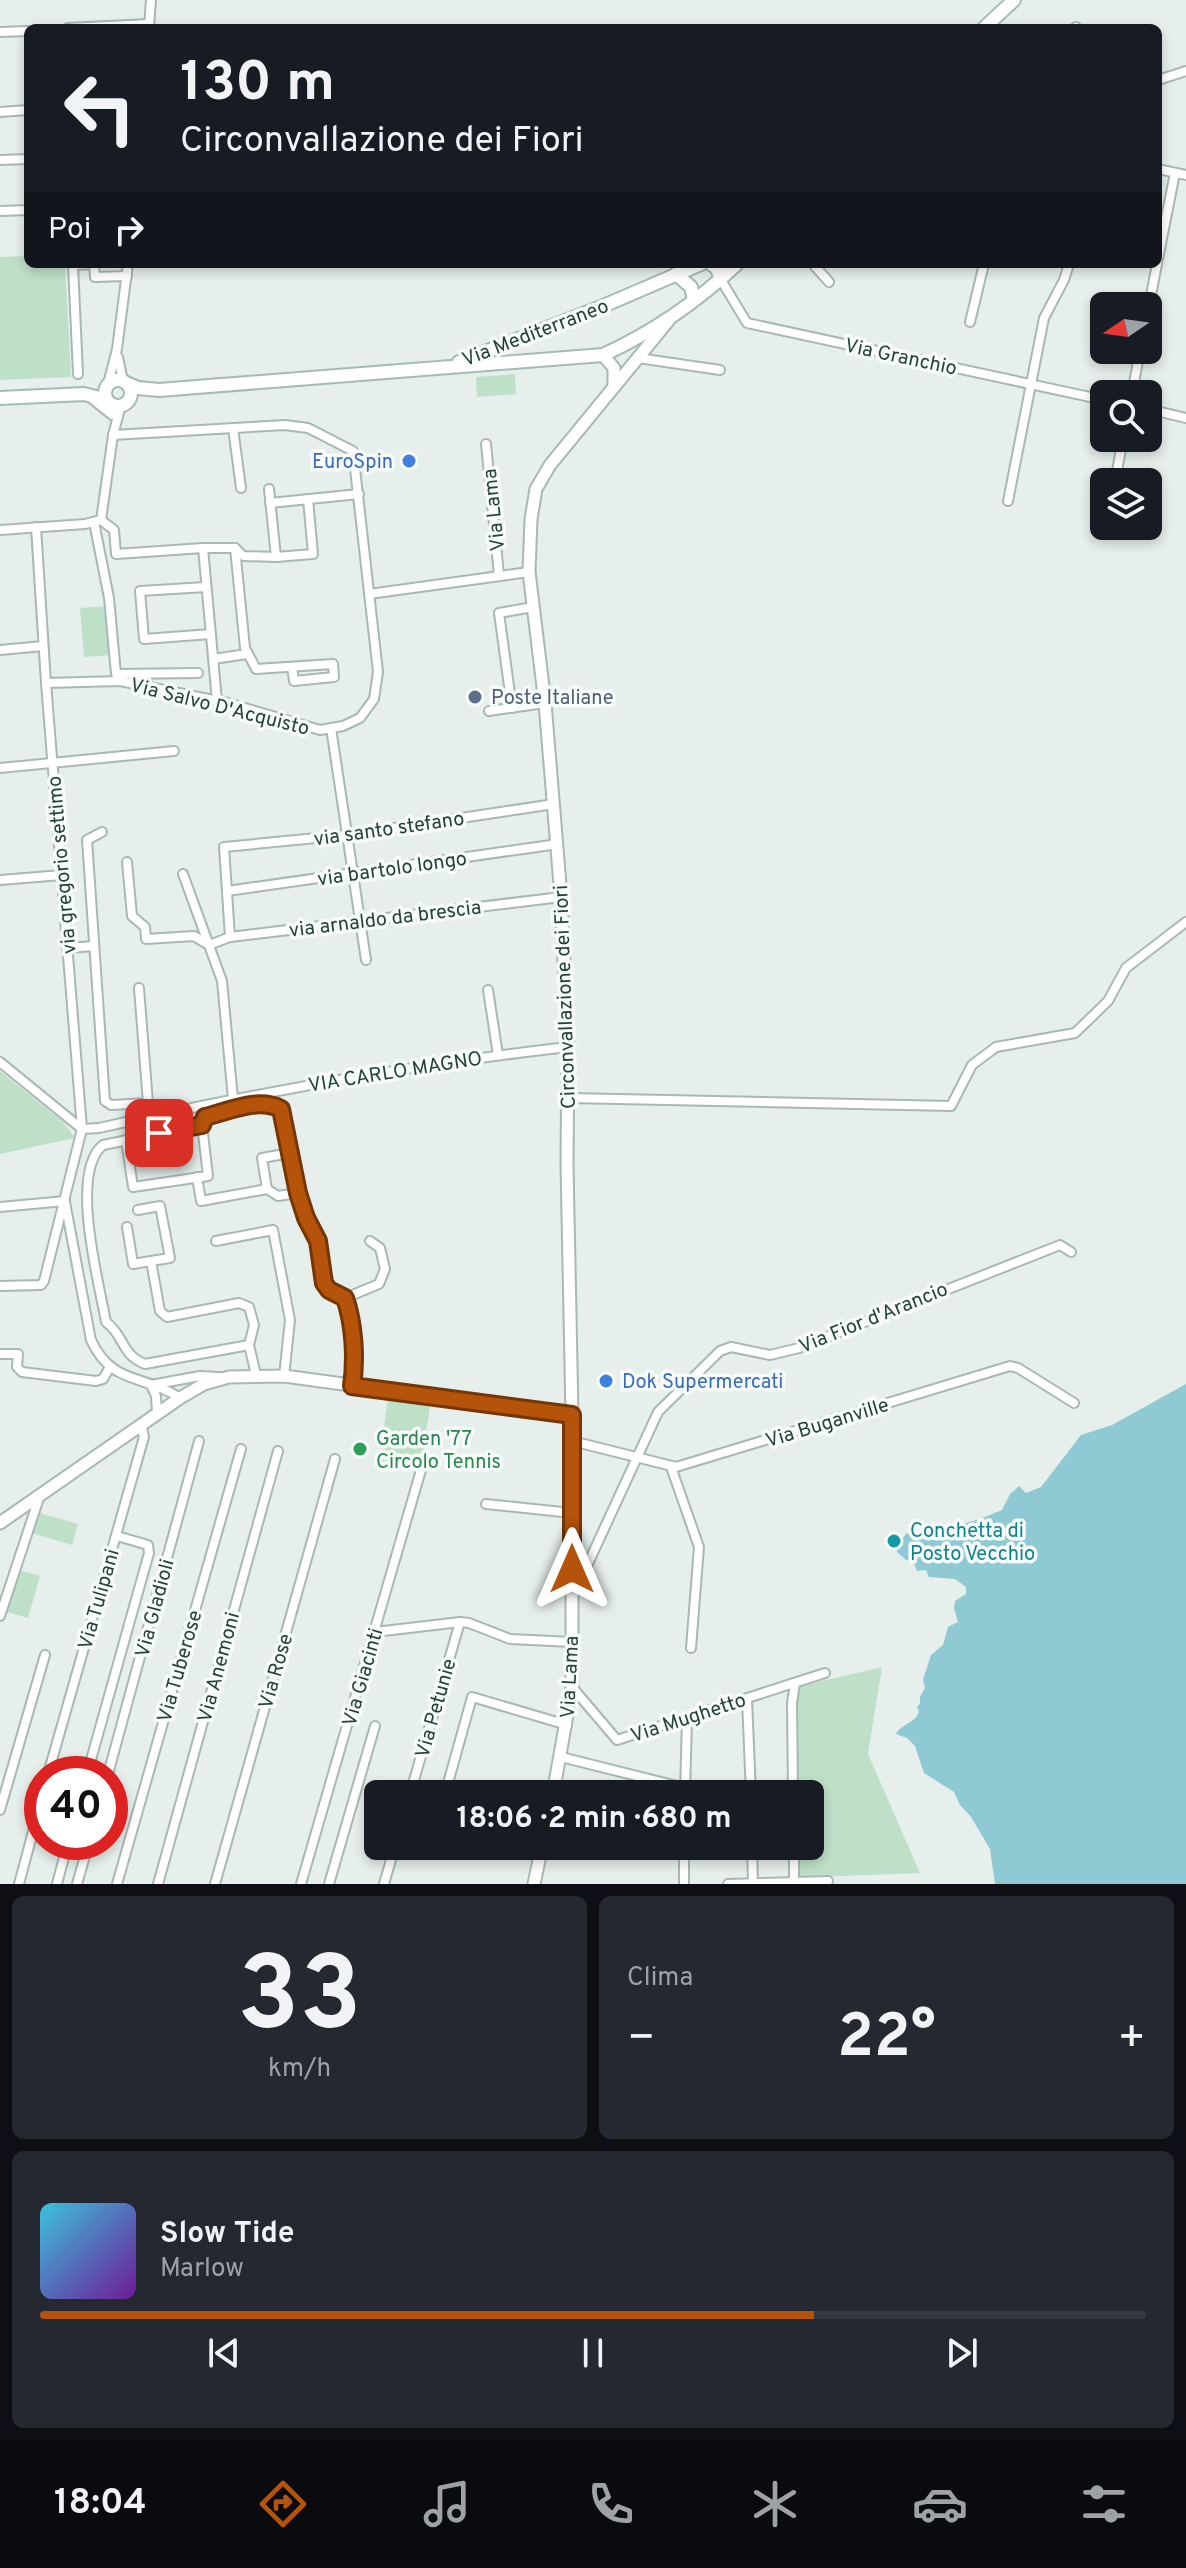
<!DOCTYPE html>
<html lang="it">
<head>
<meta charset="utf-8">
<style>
  :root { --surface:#171b24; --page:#242831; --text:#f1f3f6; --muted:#9ea1a6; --line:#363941; --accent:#b45309 }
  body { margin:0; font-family:Overpass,sans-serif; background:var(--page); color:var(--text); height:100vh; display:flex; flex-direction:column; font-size:30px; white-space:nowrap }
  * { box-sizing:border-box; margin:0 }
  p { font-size:26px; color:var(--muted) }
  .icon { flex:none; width:44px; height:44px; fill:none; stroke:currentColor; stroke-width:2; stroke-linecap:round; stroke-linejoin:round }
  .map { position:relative; height:1884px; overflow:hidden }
  .panel { display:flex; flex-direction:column; gap:12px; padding:12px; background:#0d0f14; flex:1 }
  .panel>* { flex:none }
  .top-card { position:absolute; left:24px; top:24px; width:1138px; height:244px; border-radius:12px; box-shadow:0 4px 12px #0003; background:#171b24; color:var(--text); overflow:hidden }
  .needle { width:52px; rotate:257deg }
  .tools { position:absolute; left:1090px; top:292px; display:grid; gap:16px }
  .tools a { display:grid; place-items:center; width:72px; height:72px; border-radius:12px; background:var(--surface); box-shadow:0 4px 12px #0003; font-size:40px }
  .speed { position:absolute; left:24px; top:1756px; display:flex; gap:16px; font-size:40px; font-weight:700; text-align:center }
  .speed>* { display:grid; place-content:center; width:104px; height:104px; border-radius:50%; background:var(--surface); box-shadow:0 4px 12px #0003; line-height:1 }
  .speed .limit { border:12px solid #d22; background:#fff; color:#111 }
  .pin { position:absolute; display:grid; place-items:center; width:68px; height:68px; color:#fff; margin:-34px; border-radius:16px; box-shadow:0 4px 12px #0006 }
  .me { position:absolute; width:88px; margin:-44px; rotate:0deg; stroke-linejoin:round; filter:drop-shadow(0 0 6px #0008) }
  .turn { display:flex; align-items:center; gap:28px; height:168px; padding:0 24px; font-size:36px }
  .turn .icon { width:104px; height:104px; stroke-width:2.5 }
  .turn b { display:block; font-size:56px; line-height:68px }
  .then { display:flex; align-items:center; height:76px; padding:0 24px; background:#0003; gap:16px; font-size:30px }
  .big { font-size:60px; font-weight:700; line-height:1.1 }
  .panel .widget { flex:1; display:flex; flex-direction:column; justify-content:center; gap:12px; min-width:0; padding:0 28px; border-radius:12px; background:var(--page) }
  .panel .dial { align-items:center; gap:0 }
  .dial b { font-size:104px; line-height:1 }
  .song { display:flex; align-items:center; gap:24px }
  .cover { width:96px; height:96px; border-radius:12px; background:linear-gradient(135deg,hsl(190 70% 55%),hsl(280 70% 35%)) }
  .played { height:8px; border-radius:4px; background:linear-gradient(90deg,var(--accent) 70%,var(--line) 70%) }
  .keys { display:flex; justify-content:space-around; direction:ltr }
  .heat { display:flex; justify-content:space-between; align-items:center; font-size:44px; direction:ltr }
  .panel .tiles { flex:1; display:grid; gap:12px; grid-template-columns:1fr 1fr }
  .widget:last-child { grid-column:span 2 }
  .trip { position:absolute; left:364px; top:1780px; width:460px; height:80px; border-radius:12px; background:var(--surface); box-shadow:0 4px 12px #0003; font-weight:700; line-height:80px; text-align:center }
  .dock { display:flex; height:128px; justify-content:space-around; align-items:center; background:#090b0e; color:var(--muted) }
  .dock .icon { width:56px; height:56px }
  .dock .active { color:var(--accent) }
  .dock b { font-size:36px; color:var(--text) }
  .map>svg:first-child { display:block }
  .green { fill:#bfe0c8 }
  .water { fill:#8ec9d4 }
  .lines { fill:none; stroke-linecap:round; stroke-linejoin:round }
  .minor-casing { stroke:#a8b8b2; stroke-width:12 }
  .tertiary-casing { stroke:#a8b8b2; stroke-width:15 }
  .secondary-casing { stroke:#a4bbb3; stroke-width:16 }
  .minor { stroke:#fff; stroke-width:8 }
  .tertiary { stroke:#fff; stroke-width:11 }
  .secondary { stroke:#fff; stroke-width:12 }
  .route-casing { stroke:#753606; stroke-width:20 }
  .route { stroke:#b45309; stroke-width:14 }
  .shop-dot { fill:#3f7fe0; stroke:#f7fbf9; stroke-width:3 }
  .service-dot { fill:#5c6f8a; stroke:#f7fbf9; stroke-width:3 }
  .leisure-dot { fill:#2e9e5b; stroke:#f7fbf9; stroke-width:3 }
  .culture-dot { fill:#0f9aa8; stroke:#f7fbf9; stroke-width:3 }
  .labels { text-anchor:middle; stroke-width:7; stroke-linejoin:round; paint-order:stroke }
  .street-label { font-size:20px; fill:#24423a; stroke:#f7fbf9 }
  .shop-label { font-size:20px; fill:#366cbe; stroke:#f7fbf9; text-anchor:end }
  .service-label { font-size:20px; fill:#4e5e75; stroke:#f7fbf9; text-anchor:start }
  .leisure-label { font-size:20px; fill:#27864d; stroke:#f7fbf9; text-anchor:start }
  .culture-label { font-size:20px; fill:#0d838f; stroke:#f7fbf9; text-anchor:start }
</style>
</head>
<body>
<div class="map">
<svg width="1186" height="1884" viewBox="0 0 1186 1884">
  <rect width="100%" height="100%" fill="#e6efeb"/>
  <g class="green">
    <polygon points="28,256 28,264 65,264 71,377 0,380 0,257"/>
    <polygon points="515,374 516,394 477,397 476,377"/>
    <polygon points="108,606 111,655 84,657 80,608"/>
    <polygon points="0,1071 63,1122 75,1138 0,1154"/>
    <polygon points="388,1399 430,1405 421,1469 379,1462"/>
    <polygon points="36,1512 78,1524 72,1545 31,1533"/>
    <polygon points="19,1570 40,1576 28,1618 7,1612"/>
    <polygon points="882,1667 868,1754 920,1873 791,1878 790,1846 810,1846 810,1794 789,1794 788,1689"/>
  </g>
  <path class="water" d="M1186,1384V1884H995L990,1849L971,1817L960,1805L954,1792L924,1773L915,1746L907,1738L896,1734C901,1724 914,1724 919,1712L917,1707L920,1704V1697L925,1688L923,1680L931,1655L943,1645L948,1627L958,1622L954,1608L955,1601L966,1594V1587L955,1579L929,1577L926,1570L917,1571L913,1561L906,1560L897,1552V1545L907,1533L921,1536L944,1526L949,1528L980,1519L1002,1510L1010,1494L1019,1486L1026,1493L1041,1487L1081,1435L1112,1425Z"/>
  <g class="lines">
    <g class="minor-casing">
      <g id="minor">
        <polyline points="149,27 151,0"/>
        <polyline points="68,28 149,24"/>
        <polyline points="1075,28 1076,27"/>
        <polyline points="0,32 28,31"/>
        <polyline points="1158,80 1186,71"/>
        <polyline points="0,112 28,110"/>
        <polyline points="0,160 28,159"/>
        <polyline points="1158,169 1186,175"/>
        <polyline points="0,211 28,210"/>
        <polyline points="1158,259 1175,173"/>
        <polyline points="94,264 95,277 127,276"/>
        <polyline points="813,264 829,282"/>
        <polyline points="721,280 747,323 1104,400"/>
        <polyline points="1148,311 1157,264"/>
        <polyline points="970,322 984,264"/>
        <polyline points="118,357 123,381"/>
        <polyline points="638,358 720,370"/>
        <polyline points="78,374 73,265 94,264"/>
        <polyline points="108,384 117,349 128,264"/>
        <polyline points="1132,394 1140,350"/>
        <polyline points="91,398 112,415"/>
        <polyline points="1148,409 1186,418"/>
        <polyline points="233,428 241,488"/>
        <polyline points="486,444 499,575"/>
        <polyline points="1115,482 1123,438"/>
        <polyline points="269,489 276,557 313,554 308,499"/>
        <polyline points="1008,501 1044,318 1064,280 1069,264"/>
        <polyline points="270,503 359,494"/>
        <polyline points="101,520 114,530 116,554 203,548 235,548"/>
        <polyline points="94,522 109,598 116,674 198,673"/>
        <polyline points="0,530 85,524 101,520 113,435 121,405"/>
        <polyline points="203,548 217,701"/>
        <polyline points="235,548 245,648 256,669 333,664 334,677 294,681 292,667"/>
        <polyline points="235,548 243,556 276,557"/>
        <polyline points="206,587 140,591 144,639 211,634"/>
        <polyline points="369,594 529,572"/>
        <polyline points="0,650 43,646"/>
        <polyline points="213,659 247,654"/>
        <polyline points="46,683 120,681 228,703 320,730 343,726 360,718 374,699 378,672 353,451 308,428 285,425 113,435"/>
        <polyline points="512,708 499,613 533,607"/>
        <polyline points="489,711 545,703"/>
        <polyline points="331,728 366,960"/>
        <polyline points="0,768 174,751"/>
        <polyline points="102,832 87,840 105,1101 111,1105 148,1103 139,988"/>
        <polyline points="127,862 132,916 145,927 146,939 194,936 209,945 230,937 561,897"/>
        <polyline points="183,874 222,981 233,1099"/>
        <polyline points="0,880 62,875"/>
        <polyline points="227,891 558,844"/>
        <polyline points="230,937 224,847 348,835 554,804"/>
        <polyline points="68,948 94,946"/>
        <polyline points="488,990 498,1055"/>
        <path d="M0,1062L82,1129L99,1128C254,1093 410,1065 568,1047"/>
        <polyline points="568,1098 951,1106 972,1065 996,1047 1075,1033 1108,1001 1126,968 1186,922"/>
        <polyline points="126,1140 133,1187 208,1176 202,1125"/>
        <polyline points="197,1177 201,1201 267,1189 262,1158 290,1153"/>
        <polyline points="267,1189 278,1196 298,1193"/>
        <path d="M65,1202L91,1340C112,1386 145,1374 180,1398"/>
        <polyline points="0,1207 65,1201"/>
        <polyline points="138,1210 160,1206 170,1258 151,1261"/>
        <polyline points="127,1227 133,1264 151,1261 160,1311 167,1317 239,1303 249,1307 254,1325 249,1345"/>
        <polyline points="216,1241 273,1230 290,1320 284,1376"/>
        <polyline points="0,1286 41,1285 44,1281 82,1129 46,683 36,527"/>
        <polyline points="345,1298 379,1284 385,1269 380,1248 370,1241"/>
        <polyline points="0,1354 18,1354 17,1367 22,1372 96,1381 103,1379 110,1367"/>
        <path d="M256,1375L249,1345L145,1364C121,1355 125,1336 106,1322C99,1283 69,1172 103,1145L202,1125L205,1117C228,1111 259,1097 281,1109L298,1193L306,1218L318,1241L324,1283L329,1290L345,1298C354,1324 356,1359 352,1386"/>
        <polyline points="157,1413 156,1396 151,1385 200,1376 219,1377"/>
        <polyline points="572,1441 676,1467 1010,1366 1018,1368 1074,1403"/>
        <polyline points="671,1467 699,1547 691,1648"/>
        <polyline points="486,1504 572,1513"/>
        <polyline points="574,1594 658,1412 720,1351 731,1347 770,1355 799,1348 1060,1245 1071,1252"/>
        <polyline points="0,1616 39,1498"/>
        <polyline points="375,1632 460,1622 469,1623 510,1639 572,1642"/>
        <polyline points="572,1687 617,1740 825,1673"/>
        <polyline points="747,1699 751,1794"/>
        <polyline points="561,1757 685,1788"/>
        <polyline points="48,1774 144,1437 141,1424"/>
        <polyline points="87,1774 149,1553 148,1545 117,1536"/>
        <polyline points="108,1774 199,1441"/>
        <polyline points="410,1794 460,1622"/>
        <polyline points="445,1794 472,1697 567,1725"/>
        <polyline points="685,1794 687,1718"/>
        <polyline points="793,1794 792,1703 795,1683"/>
        <polyline points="0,1810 45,1655"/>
        <polyline points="752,1846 753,1884"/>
        <polyline points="794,1846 794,1882"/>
        <polyline points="19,1884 42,1798"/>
        <polyline points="57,1884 68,1842"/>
        <polyline points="77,1884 89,1842"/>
        <polyline points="117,1884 241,1449"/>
        <polyline points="158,1884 278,1451"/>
        <polyline points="215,1884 335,1459"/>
        <polyline points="301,1884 421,1470"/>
        <polyline points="329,1884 375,1726"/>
        <polyline points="384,1884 395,1846"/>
        <polyline points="684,1884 684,1846"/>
        <polyline points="728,1884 828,1881"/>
      </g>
    </g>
    <g class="tertiary-casing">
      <g id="tertiary">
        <polyline points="603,355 614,368 614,387"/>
        <polyline points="0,1523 180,1398 204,1384 229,1377 284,1376 572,1415 567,1164 568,1047 561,897 545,703 529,572 531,519 536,489 550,465 669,320"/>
        <polyline points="553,1794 572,1687 572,1415"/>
        <polyline points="534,1884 542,1846"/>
      </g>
    </g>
    <g class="secondary-casing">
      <g id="secondary">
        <polyline points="984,28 1014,0"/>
        <polyline points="711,264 717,268 721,280"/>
        <polyline points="676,274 691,287 694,300"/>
        <polyline points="459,362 596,309 701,264"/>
        <circle cx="118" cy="393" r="13"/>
        <path d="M126,383L138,388L159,390L603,355C653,332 697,302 737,264"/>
        <polyline points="0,398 84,394 107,400"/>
      </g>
    </g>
    <use href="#minor" class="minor"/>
    <use href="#tertiary" class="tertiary"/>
    <use href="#secondary" class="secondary"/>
  </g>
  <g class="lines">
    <g class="route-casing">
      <path id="route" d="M159,1133L202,1125L205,1117C229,1111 258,1097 281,1109L298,1193L306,1218L318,1241L324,1283L329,1290L345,1298C354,1324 356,1359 352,1386L572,1415V1569"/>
    </g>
    <use href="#route" class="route"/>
  </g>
  <g class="shop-dot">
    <circle cx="409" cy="461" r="8"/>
    <circle cx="606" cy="1381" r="8"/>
  </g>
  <circle class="service-dot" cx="475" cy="697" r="8"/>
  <circle class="leisure-dot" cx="360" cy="1449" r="8"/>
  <circle class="culture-dot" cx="894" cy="1541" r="8"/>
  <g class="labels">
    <g class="street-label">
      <text transform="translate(535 332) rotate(-21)" y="7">Via Mediterraneo</text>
      <text transform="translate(901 356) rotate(12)" y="7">Via Granchio</text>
      <text transform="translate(493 510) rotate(-96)" y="7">Via Lama</text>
      <text transform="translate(220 706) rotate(14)" y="7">Via Salvo D'Acquisto</text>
      <text transform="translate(389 828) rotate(-8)" y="7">via santo stefano</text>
      <text transform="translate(61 865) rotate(-95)" y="7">via gregorio settimo</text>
      <text transform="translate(392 868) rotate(-8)" y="7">via bartolo longo</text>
      <text transform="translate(385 918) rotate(-7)" y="7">via arnaldo da brescia</text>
      <text transform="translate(564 997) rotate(-92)" y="7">Circonvallazione dei Fiori</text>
      <text transform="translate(395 1071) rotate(-9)" y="7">VIA CARLO MAGNO</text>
      <text transform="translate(873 1317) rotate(-22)" y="7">Via Fior d'Arancio</text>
      <text transform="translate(827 1422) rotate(-17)" y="7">Via Buganville</text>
      <text transform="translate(98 1599) rotate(-74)" y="7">Via Tulipani</text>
      <text transform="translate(154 1608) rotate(-75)" y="7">Via Gladioli</text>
      <text transform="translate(179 1666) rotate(-74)" y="7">Via Tuberose</text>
      <text transform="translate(218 1667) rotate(-75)" y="7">Via Anemoni</text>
      <text transform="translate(275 1671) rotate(-74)" y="7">Via Rose</text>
      <text transform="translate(362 1677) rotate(-74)" y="7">Via Giacinti</text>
      <text transform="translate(569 1677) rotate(-87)" y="7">Via Lama</text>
      <text transform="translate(435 1708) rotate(-74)" y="7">Via Petunie</text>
      <text transform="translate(688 1717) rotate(-18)" y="7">Via Mughetto</text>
    </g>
    <g class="shop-label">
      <text x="393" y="468">EuroSpin</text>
      <text x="622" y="1388" text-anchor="start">Dok Supermercati</text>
    </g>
    <g class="service-label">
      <text x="491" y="704">Poste Italiane</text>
    </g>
    <g class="leisure-label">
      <text x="376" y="1445">Garden '77<tspan x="376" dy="23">Circolo Tennis</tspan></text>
    </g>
    <g class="culture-label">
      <text x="910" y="1537">Conchetta di<tspan x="910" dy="23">Posto Vecchio</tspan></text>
    </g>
  </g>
</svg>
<div class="tools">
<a><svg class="needle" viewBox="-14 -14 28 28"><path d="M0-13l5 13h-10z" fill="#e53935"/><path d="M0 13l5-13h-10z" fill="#9ea1a6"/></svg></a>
<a><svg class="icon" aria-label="search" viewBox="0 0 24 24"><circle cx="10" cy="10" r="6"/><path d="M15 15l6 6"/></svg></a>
<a><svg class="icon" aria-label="layers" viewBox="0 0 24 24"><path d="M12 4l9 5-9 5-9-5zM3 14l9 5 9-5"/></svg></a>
</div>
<div class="speed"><div class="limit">40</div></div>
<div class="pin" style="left:159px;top:1133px;background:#d93025"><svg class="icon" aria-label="arrive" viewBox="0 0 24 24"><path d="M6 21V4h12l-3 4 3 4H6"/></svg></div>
<svg class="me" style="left:572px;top:1569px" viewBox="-20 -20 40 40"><path d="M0-17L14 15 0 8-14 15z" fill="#b45309" stroke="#fff" stroke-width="4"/></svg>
<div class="trip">18:06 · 2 min · 680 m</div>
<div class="top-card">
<div class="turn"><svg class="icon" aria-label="left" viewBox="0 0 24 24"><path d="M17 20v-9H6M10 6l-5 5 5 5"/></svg><div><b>130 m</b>Circonvallazione dei Fiori</div></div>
<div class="then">Poi<svg class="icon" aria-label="right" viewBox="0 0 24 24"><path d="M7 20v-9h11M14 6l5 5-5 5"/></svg></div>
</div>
</div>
<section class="panel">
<div class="tiles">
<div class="widget dial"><b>33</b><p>km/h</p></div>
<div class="widget"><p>Clima</p>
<div class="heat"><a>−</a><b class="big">22°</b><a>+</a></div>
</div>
<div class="widget">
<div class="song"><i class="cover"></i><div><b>Slow Tide</b><p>Marlow</p></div></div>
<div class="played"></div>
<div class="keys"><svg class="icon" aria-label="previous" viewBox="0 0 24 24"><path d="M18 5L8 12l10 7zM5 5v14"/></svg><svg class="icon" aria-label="pause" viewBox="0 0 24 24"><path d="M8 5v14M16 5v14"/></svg><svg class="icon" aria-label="next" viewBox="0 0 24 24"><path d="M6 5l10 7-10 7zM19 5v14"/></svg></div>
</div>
</div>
</section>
<nav class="dock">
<b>18:04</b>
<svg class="icon active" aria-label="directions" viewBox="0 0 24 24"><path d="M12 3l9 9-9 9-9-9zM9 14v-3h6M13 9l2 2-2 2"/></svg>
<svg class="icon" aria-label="music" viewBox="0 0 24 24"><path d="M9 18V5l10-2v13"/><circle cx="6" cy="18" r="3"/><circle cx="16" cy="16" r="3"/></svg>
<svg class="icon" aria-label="phone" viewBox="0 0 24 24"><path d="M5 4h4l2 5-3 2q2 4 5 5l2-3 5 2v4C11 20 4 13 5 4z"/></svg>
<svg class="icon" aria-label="climate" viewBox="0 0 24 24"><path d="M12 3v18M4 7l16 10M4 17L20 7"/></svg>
<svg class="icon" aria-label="car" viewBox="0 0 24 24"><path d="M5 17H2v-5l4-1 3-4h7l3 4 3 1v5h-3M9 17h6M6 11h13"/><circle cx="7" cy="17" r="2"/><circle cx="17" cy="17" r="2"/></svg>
<svg class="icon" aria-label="filters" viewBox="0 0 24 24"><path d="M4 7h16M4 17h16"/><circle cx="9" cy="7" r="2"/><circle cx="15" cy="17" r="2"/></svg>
</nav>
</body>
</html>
